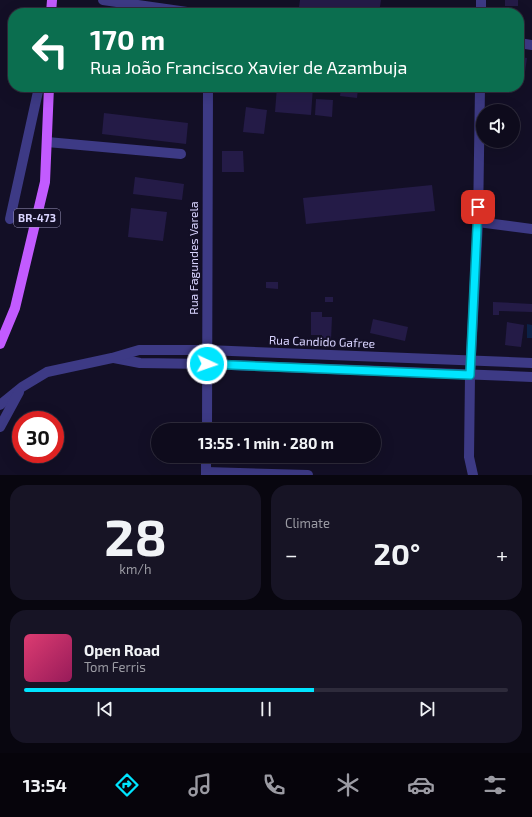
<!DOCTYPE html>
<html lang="en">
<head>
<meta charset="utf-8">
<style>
  :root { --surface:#0e0b1c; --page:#171425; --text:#f1f3f6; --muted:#9b9ba3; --line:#2e2b3b; --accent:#00e5ff }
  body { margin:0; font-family:"Exo 2",sans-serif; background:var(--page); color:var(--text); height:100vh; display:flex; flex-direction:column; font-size:15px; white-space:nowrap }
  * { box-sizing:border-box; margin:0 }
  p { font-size:13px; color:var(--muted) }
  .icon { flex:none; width:22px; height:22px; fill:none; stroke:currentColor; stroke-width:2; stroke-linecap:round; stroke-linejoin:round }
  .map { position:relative; height:475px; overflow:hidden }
  .sheet { display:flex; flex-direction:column; gap:10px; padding:10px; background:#08060f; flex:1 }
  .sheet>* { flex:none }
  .banner { position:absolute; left:8px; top:8px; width:516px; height:84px; border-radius:16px; box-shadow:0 4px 16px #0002,0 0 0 1px var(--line); background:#0b6e4f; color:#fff; overflow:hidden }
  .fabs { position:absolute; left:476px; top:104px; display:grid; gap:8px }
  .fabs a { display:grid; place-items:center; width:44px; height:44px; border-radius:50%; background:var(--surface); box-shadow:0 4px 16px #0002,0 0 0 1px var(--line); font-size:20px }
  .speed { position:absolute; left:12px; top:411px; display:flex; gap:8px; font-size:20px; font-weight:700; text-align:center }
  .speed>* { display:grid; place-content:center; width:52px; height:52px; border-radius:50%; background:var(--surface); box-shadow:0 4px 16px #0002,0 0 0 1px var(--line); line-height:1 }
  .speed .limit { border:6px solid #d22; background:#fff; color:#111 }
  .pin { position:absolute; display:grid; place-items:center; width:34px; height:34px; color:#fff; margin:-17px; border-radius:8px; box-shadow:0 2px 6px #0006 }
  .me { position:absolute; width:44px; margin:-22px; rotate:93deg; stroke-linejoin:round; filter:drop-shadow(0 0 3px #0008) }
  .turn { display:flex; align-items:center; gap:14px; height:84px; padding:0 16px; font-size:18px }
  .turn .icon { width:52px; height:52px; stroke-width:2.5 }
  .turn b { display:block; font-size:28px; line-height:34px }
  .big { font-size:30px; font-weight:700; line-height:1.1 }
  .sheet .widget { flex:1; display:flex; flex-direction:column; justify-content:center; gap:6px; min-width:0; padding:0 14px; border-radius:16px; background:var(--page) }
  .sheet .dial { align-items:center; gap:0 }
  .dial b { font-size:52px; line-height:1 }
  .song { display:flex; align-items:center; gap:12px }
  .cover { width:48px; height:48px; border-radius:6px; background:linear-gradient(135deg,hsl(340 70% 55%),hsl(330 70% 35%)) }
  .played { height:4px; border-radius:2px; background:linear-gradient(90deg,var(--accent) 60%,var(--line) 60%) }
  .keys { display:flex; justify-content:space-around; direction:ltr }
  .heat { display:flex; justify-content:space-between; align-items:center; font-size:22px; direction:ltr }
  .sheet .tiles { flex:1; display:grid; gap:10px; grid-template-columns:1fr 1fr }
  .widget:last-child { grid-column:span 2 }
  .trip { position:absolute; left:151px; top:423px; width:230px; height:40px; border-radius:20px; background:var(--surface); box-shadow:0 4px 16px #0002,0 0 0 1px var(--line); font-weight:700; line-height:40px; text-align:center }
  .menu { display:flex; height:64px; justify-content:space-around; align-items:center; background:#06040b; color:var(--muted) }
  .menu .icon { width:28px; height:28px }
  .menu .selected { color:var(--accent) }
  .menu b { font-size:18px; color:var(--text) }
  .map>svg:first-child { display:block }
  .water { fill:#0c2248 }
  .building { fill:#241b47 }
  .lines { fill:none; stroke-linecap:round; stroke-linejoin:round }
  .minor { stroke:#3d3a85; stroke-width:10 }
  .major { stroke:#c25bff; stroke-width:10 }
  .route-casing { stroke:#0095a6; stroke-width:10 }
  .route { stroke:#00e5ff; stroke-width:7 }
  .labels { text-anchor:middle; stroke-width:4; stroke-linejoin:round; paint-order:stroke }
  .shield { fill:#130f26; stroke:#9e99be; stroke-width:1 }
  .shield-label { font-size:11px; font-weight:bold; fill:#d9d4ff }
  .street-label { font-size:12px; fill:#d9d4ff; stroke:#130f26 }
</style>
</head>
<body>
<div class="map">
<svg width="532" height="475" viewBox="0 0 532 475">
  <rect width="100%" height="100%" fill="#130f26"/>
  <polygon class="water" points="527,324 532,325 532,338 527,338"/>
  <g class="building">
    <polygon points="300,0 381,0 379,13 353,13 299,7"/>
    <rect x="505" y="0" width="13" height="6"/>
    <polygon points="519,57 527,58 525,72 519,72"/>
    <polygon points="277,87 313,87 311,115 275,112"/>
    <polygon points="341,88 358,89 357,98 340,96"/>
    <polygon points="316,99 333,100 332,117 315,115"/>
    <polygon points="246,107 267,110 264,134 243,132"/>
    <polygon points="104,113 188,123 186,144 102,134"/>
    <polygon points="222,151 243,151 244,172 222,172"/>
    <polygon points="135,177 184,184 182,200 133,194"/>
    <polygon points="432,185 435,211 306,224 303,198"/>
    <polygon points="131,208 167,212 163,241 128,237"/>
    <polygon points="266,282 278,282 278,289 266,288"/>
    <rect x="325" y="297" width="8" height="5"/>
    <polygon points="493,302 532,304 532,312 499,311 499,315 493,315"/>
    <polygon points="311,312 322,312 322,317 332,317 331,340 322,340 322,335 311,335"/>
    <polygon points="373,319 408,327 405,341 370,333"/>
    <polygon points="507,322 524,325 521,347 505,345"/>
  </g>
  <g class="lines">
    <g class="minor">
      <polyline points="103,0 194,13"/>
      <polyline points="481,13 481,0"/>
      <polyline points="519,43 532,45"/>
      <polyline points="47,142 181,154"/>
      <polyline points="10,219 39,87"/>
      <polyline points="478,222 532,229"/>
      <polyline points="114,358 140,363 207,364 532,377"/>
      <polyline points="0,405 22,387 47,372 112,358 139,350 207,350 532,363"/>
      <polyline points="0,427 19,392"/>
      <polyline points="207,430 208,87"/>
      <polyline points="206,472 308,475"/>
      <polyline points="206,475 206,456"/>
      <polyline points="473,475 469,457 470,375 478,222 480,87"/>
    </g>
    <g class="major">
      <polyline points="51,13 52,0"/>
      <polyline points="0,344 15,308 45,182 49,87"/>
    </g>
  </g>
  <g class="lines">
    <g class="route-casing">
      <polyline id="route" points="207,364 470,375 478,207"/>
    </g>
    <use href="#route" class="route"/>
  </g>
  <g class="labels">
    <rect class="shield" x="14" y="209" width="46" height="18" rx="3"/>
    <g class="shield-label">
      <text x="37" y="222">BR-473</text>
    </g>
    <g class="street-label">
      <text transform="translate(194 258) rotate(-90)" y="4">Rua Fagundes Varela</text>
      <text transform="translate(322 342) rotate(2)" y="4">Rua Candido Gafree</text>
    </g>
  </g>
</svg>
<div class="fabs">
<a><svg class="icon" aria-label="sound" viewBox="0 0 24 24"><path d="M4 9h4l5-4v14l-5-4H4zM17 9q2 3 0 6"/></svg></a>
</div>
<div class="speed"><div class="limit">30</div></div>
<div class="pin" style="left:478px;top:207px;background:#d93025"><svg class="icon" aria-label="arrive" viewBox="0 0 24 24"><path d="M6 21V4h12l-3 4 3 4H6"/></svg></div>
<svg class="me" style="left:207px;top:364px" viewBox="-20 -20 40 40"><circle r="17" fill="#00e5ff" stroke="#fff" stroke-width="3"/><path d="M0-11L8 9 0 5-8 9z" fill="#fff"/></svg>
<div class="trip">13:55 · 1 min · 280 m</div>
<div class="banner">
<div class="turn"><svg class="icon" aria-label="left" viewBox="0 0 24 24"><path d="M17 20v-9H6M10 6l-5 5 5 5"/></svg><div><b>170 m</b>Rua João Francisco Xavier de Azambuja</div></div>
</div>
</div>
<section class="sheet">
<div class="tiles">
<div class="widget dial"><b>28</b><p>km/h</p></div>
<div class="widget"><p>Climate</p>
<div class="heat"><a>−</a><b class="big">20°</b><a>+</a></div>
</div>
<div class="widget">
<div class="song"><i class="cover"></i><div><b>Open Road</b><p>Tom Ferris</p></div></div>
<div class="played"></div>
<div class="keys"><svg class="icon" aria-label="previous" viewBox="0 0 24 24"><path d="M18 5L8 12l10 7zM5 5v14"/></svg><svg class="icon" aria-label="pause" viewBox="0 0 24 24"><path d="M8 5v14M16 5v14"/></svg><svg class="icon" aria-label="next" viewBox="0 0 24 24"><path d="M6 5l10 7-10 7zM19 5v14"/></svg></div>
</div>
</div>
</section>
<nav class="menu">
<b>13:54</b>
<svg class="icon selected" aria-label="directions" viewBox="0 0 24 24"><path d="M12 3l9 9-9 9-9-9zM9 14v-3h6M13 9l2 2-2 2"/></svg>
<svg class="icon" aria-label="music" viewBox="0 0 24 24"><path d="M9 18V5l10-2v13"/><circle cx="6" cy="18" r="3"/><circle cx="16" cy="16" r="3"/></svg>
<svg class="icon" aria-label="phone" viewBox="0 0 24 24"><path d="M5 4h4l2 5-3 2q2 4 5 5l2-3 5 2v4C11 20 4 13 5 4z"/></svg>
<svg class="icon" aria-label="climate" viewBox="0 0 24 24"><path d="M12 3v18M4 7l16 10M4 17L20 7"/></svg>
<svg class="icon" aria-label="car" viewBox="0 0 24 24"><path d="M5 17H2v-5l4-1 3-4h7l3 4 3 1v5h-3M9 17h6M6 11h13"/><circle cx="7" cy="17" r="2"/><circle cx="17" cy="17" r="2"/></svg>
<svg class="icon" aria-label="filters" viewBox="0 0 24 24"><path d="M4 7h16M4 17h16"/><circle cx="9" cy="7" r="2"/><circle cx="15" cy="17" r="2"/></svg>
</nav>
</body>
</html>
